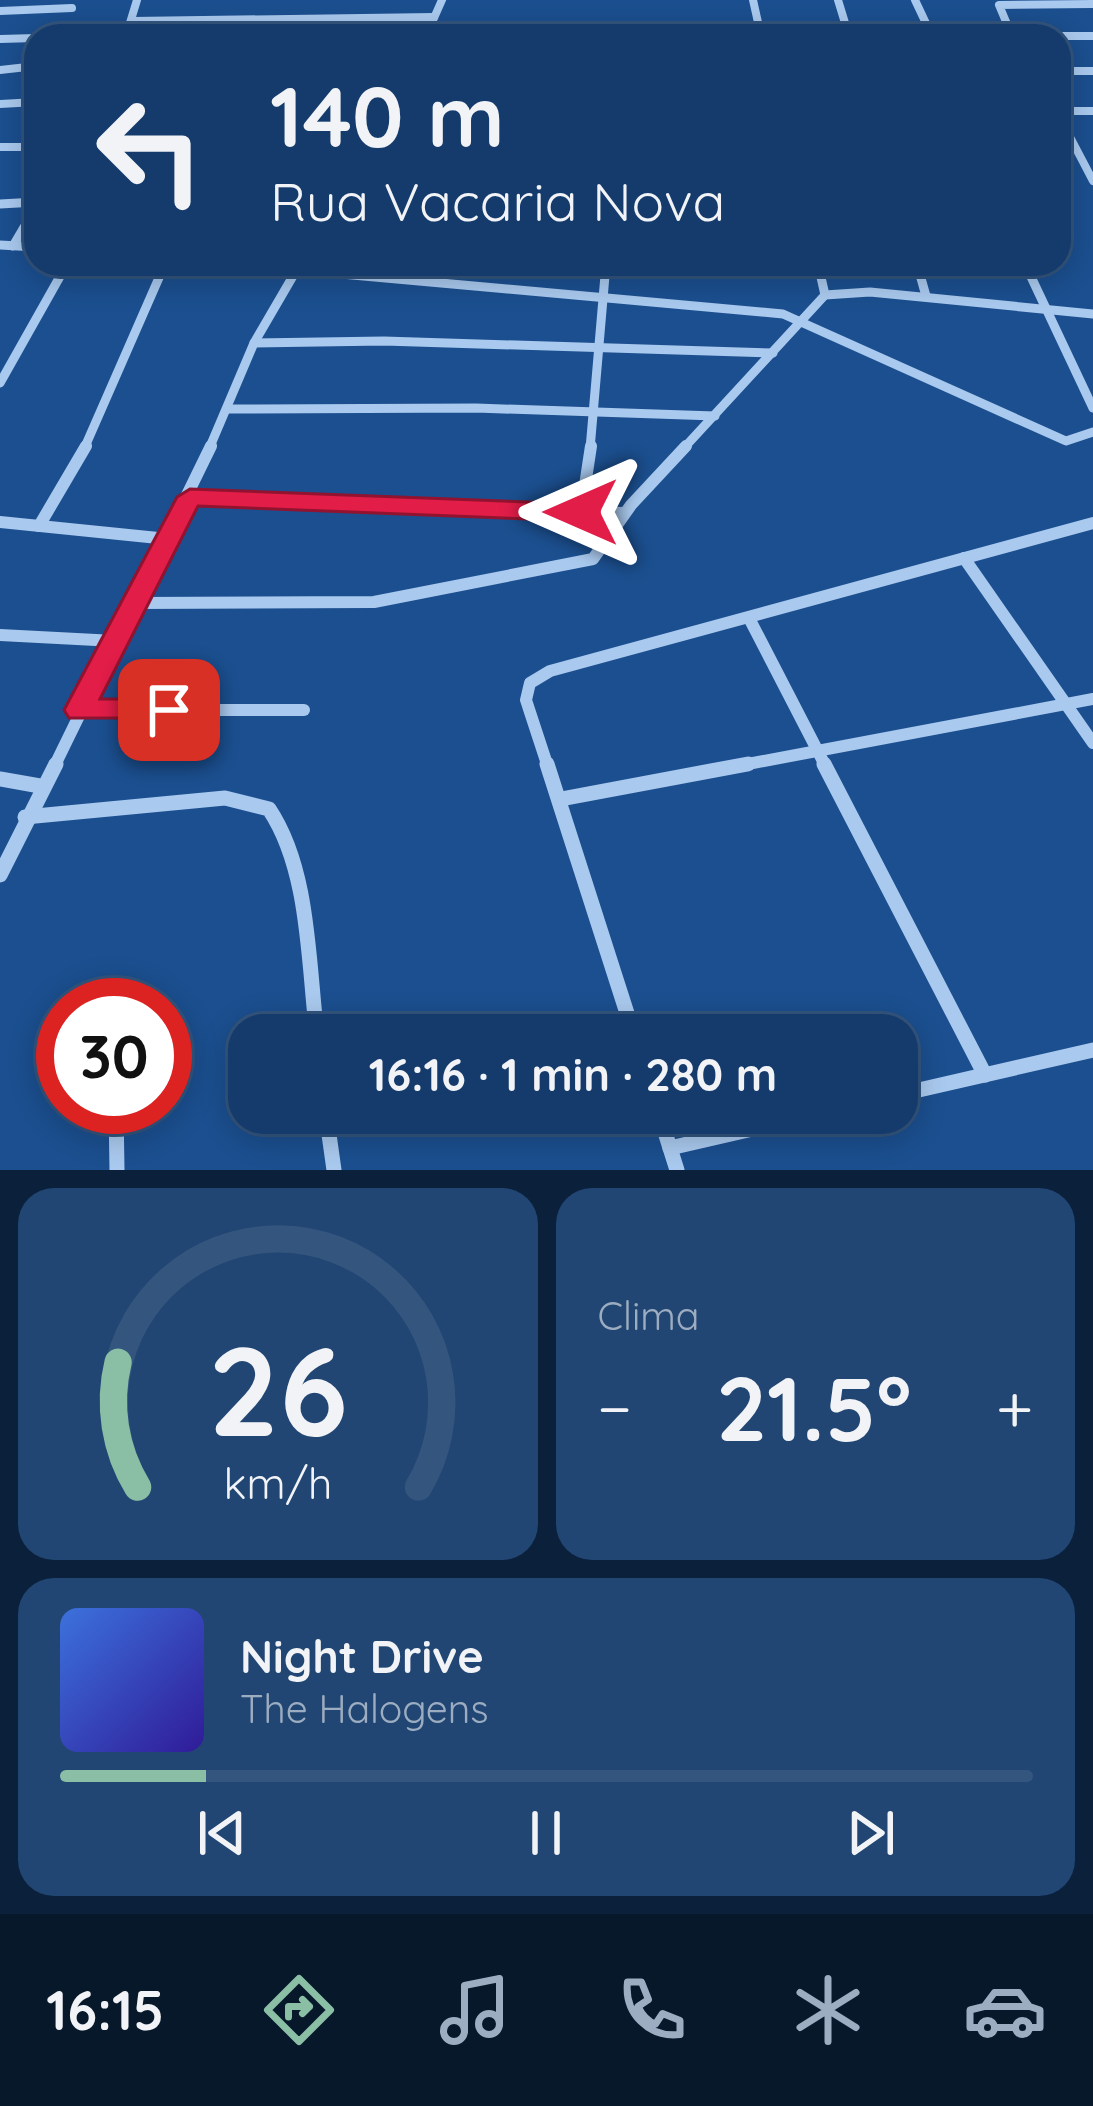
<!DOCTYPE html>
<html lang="pt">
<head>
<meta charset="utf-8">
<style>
  :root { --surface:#143b6b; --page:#214673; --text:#f1f3f6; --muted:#9dadc1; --line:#33557e; --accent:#8abfa5 }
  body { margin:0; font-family:Quicksand,sans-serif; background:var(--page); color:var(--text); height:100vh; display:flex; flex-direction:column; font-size:45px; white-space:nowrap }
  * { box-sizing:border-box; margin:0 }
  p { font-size:39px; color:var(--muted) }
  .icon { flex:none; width:66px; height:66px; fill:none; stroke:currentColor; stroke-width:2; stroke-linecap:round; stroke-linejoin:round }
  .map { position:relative; height:1170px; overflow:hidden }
  .side { display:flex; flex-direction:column; gap:18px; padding:18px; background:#0b203b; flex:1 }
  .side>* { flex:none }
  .hud { position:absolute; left:24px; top:24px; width:1047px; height:252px; border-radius:36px; box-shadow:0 6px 30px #0003,0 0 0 3px var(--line); background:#143b6b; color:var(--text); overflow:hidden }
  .speed { position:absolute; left:36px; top:978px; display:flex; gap:24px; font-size:60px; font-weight:700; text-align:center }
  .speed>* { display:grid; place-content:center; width:156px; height:156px; border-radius:50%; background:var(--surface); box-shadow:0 6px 30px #0003,0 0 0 3px var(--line); line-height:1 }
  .speed .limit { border:18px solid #d22; background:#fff; color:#111 }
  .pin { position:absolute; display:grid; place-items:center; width:102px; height:102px; color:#fff; margin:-51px; border-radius:24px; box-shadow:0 6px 18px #0006 }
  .me { position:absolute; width:132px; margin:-66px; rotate:270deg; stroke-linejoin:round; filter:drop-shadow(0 0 9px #0008) }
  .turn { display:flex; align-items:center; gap:42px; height:252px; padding:0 48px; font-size:54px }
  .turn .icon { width:156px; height:156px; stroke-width:2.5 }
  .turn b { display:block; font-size:84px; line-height:102px }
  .big { font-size:90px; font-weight:800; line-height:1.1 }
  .side .widget { flex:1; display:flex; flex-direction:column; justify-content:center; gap:18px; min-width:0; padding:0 42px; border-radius:36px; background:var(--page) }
  .side .dial { align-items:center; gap:0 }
  .dial svg { height:312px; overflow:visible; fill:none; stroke:var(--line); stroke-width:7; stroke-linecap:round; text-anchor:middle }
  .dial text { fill:var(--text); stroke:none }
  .song { display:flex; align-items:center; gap:36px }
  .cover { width:144px; height:144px; border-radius:18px; background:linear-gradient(135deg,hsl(220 70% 55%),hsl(250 70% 35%)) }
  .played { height:12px; border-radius:6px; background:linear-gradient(90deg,var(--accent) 15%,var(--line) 15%) }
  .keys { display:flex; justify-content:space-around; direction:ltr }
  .heat { display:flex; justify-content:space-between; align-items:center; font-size:66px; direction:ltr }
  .side .tiles { flex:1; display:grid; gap:18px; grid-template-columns:1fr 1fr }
  .widget:last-child { grid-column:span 2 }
  .trip { position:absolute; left:228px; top:1014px; width:690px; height:120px; border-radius:36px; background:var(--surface); box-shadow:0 6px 30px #0003,0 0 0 3px var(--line); font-weight:800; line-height:120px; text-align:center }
  .tabs { display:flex; height:192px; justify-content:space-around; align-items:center; background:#08182b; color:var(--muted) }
  .tabs .icon { width:84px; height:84px }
  .tabs .active { color:var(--accent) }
  .tabs b { font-size:54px; color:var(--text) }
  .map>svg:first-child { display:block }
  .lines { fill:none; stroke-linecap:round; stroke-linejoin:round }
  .street-far3 { stroke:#a9c9ee; stroke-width:8 }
  .street-far2 { stroke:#a9c9ee; stroke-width:9 }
  .street-far1 { stroke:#a9c9ee; stroke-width:12 }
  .street { stroke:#a9c9ee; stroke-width:15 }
  .route { fill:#e11d48; stroke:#92132f; stroke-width:3 }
</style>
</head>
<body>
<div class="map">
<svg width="1093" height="1170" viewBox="0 0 1093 1170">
  <rect width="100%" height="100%" fill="#1b4f8f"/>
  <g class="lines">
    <g class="street-far3">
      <polyline points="753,0 761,36"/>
      <polyline points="838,0 849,36"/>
      <polyline points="915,0 932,36"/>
      <polyline points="0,11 72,8"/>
      <polyline points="132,21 434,17"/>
      <polyline points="89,36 127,35"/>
      <polyline points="126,36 137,0"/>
      <polyline points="426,36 442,0"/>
      <polyline points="1012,36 999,5 1093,4"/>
      <polyline points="1012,36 1050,36"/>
      <polyline points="1059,36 1093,36"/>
      <polyline points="0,39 36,38"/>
      <polyline points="0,70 36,66"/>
      <polyline points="1059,71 1093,71"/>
      <polyline points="0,104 36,102"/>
      <polyline points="1059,111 1093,111"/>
      <polyline points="1059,116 1093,181"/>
      <polyline points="0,147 36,147"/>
    </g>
    <g class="street-far2">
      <polyline points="0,204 36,202"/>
      <polyline points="0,245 36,247"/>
      <polyline points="13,246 36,207"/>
      <polyline points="917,264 926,296"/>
      <polyline points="1025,264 1093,408"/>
      <polyline points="297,270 783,314 1066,441 1093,432"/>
      <polyline points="825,295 870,292 1093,314"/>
      <polyline points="254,343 384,341 773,353"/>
      <polyline points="0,383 67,264"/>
      <polyline points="228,409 476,408 715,416"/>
      <polyline points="84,449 165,264"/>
      <polyline points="209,449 254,343 300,264"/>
      <polyline points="590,449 606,264"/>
      <polyline points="683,449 825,295 818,264"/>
    </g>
    <g class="street-far1">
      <polyline points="189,497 581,512 591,446"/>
      <polyline points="581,512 624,513"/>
      <polyline points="0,522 168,539"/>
      <polyline points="39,526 86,446"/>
      <polyline points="964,558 1093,743"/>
      <polyline points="135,603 374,602 593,559 631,505 686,446"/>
      <polyline points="749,618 826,767"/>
      <polyline points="0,635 115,641"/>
      <polyline points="79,710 304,710"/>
      <polyline points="54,767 211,446"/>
      <polyline points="548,767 526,700 530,683 550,671 1093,523"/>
      <polyline points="732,767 1093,699"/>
    </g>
    <g class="street">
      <polyline points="547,764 634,1035"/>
      <polyline points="824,764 985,1075"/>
      <polyline points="0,779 40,786"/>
      <polyline points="561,799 748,764"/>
      <path d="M25,817L225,798L269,809C310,870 308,964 317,1035"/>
      <polyline points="0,875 56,764"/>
      <polyline points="897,1095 1093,1050"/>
      <polyline points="116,1107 117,1170"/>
      <polyline points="326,1113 334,1170"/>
      <polyline points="659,1113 670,1148 821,1113"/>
      <polyline points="670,1148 677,1170"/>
    </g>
  </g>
  <polygon class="route" points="190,489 581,504 594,512 581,521 198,506 100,699 169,699 184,710 180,718 69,718 64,710 177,497"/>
</svg>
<div class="speed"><div class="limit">30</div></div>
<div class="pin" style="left:169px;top:710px;background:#d93025"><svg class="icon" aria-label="arrive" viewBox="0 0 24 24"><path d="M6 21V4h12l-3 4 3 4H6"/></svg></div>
<svg class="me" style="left:581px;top:512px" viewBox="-20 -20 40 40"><path d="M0-17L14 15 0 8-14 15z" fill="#e11d48" stroke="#fff" stroke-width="4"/></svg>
<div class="trip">16:16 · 1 min · 280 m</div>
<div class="hud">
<div class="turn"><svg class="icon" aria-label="left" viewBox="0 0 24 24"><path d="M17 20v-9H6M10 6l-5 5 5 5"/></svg><div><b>140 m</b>Rua Vacaria Nova</div></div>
</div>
</div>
<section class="side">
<div class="tiles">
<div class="widget dial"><svg viewBox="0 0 100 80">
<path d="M14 69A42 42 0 1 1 86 69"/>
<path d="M14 69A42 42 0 0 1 9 37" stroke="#8abfa5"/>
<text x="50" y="56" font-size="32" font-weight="700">26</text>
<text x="50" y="72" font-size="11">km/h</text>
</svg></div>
<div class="widget"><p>Clima</p>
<div class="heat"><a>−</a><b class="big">21.5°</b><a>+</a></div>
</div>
<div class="widget">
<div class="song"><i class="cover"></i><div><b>Night Drive</b><p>The Halogens</p></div></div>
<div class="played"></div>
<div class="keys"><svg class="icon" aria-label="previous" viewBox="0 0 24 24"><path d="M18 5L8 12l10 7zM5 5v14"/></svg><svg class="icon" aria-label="pause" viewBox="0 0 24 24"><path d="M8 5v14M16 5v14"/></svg><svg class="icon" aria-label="next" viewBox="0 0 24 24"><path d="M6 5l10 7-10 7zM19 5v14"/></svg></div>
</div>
</div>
</section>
<nav class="tabs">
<b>16:15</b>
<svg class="icon active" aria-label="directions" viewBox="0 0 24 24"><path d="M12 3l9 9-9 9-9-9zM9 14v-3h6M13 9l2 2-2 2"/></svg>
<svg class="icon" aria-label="music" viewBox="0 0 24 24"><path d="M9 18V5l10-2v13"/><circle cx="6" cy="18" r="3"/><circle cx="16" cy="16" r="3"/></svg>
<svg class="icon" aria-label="phone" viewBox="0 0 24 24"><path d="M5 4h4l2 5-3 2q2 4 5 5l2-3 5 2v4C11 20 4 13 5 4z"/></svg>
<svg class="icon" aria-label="climate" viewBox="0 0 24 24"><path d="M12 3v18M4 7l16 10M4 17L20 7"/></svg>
<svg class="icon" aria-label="car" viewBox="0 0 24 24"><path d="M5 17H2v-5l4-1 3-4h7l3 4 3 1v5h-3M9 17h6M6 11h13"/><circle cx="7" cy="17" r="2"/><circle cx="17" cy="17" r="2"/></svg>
</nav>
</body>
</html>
